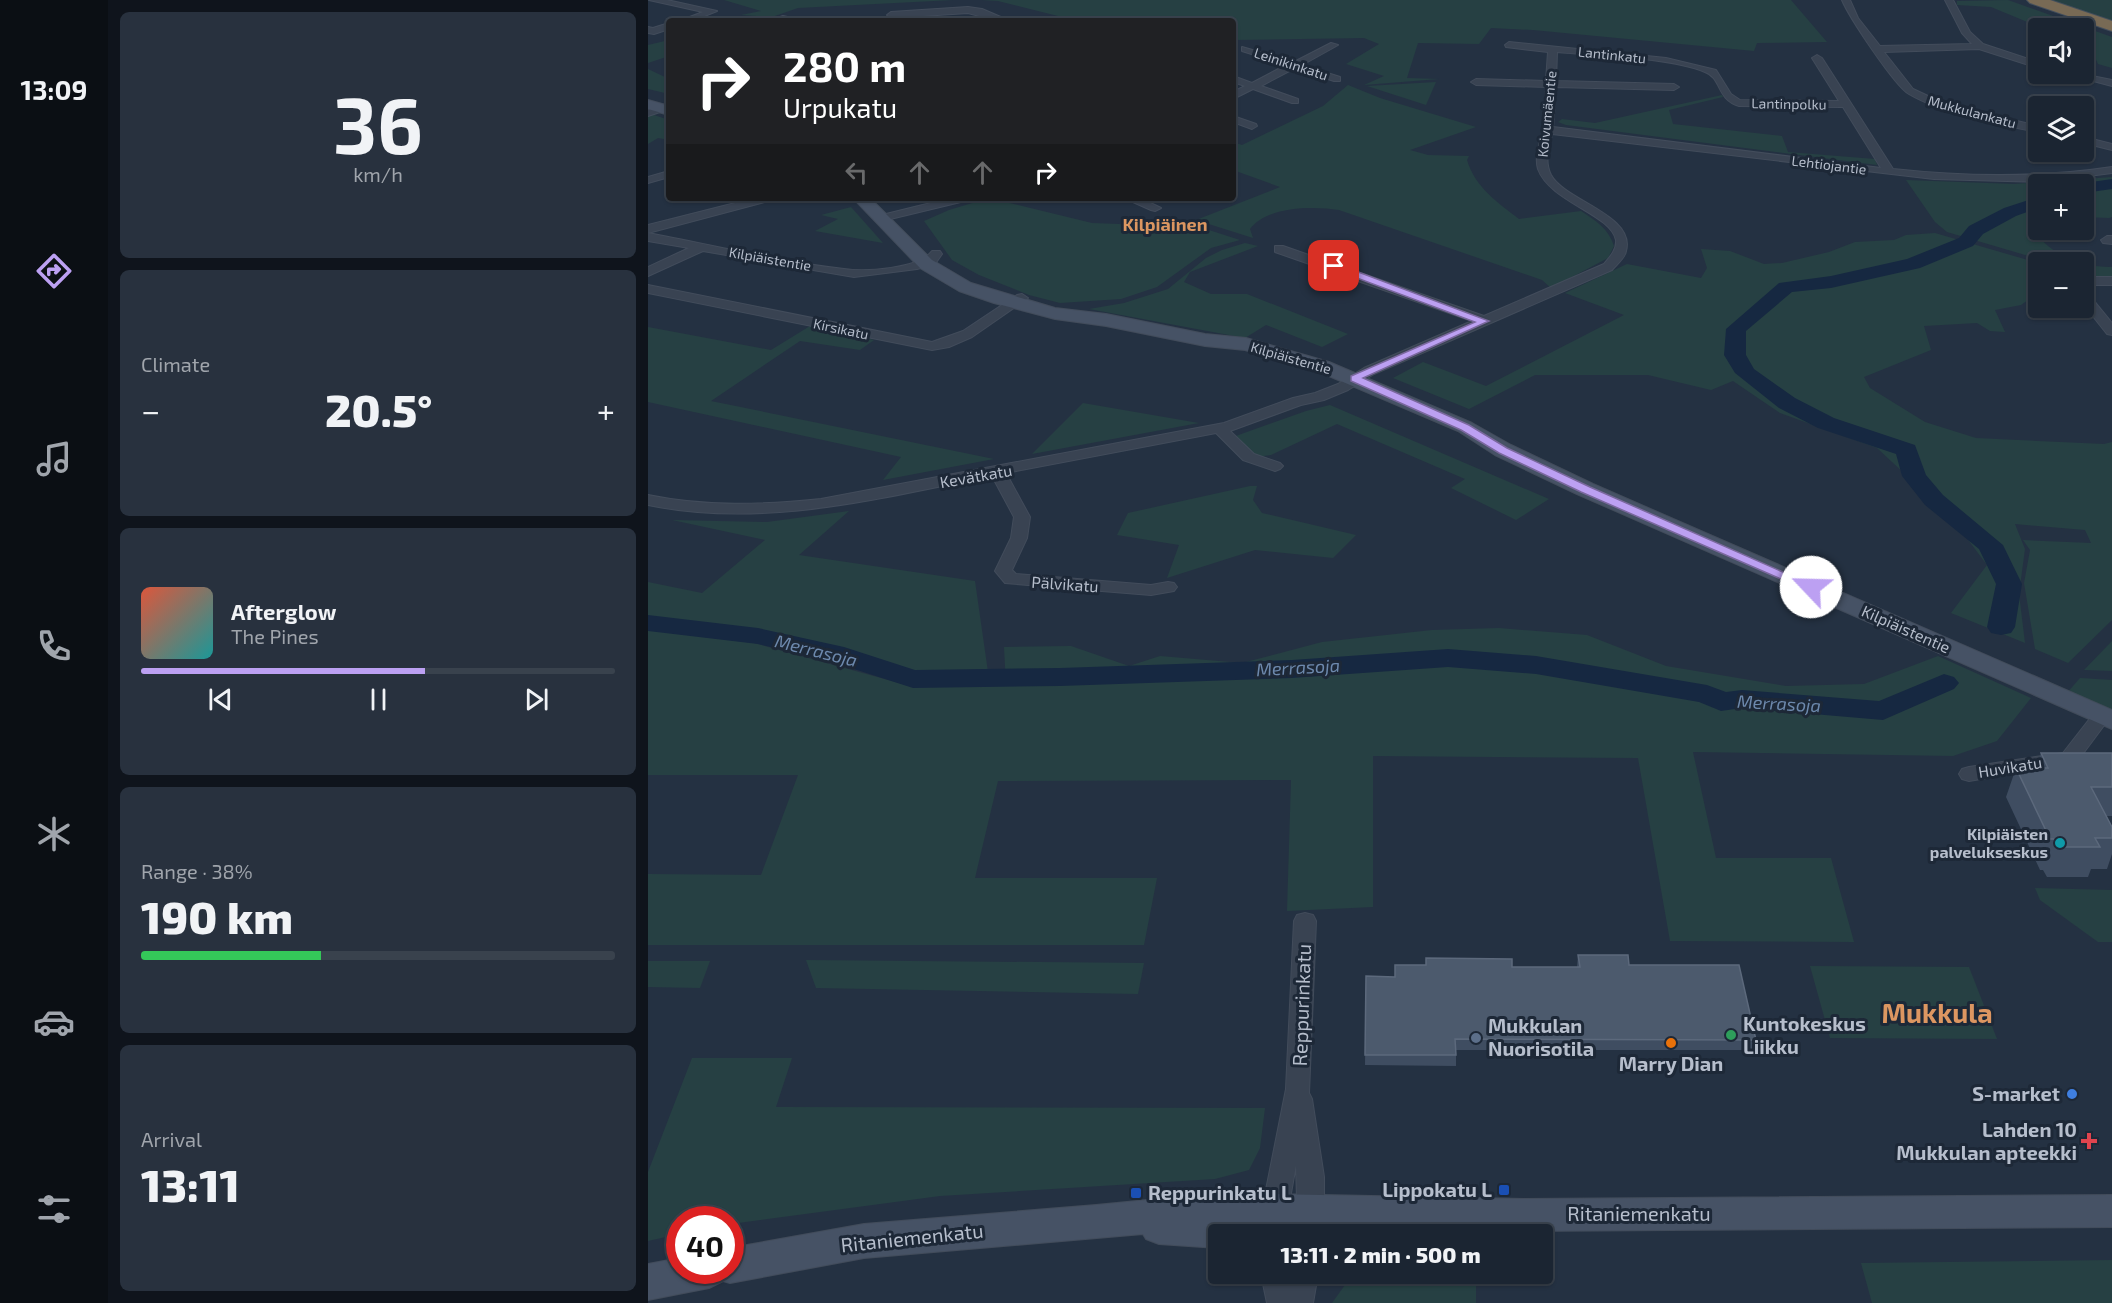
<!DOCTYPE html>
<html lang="en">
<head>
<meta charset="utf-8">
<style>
  :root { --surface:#1b2532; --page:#28313e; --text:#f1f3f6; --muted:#a0a5ac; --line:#39424d; --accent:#bca0f2 }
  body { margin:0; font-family:"Exo 2",sans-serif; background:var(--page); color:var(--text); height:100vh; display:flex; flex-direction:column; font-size:22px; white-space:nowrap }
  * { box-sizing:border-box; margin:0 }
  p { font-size:20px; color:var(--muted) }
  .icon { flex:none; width:33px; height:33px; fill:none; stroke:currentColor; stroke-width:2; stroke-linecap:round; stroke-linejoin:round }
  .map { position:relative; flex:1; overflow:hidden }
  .panel { display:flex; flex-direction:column; gap:12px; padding:12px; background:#0f141c; width:540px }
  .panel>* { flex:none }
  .guide { position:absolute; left:18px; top:18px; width:570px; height:183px; border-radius:6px; box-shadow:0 2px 4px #0004,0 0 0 2px var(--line); background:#202124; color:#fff; overflow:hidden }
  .buttons { position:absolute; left:1380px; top:18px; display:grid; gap:12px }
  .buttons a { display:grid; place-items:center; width:66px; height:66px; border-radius:6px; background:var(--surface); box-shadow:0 2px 4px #0004,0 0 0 2px var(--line); font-size:30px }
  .speed { position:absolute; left:18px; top:1206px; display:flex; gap:12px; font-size:30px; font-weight:700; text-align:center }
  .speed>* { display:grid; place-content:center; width:78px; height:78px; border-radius:50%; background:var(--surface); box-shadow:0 2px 4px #0004,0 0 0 2px var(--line); line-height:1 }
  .speed .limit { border:9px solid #d22; background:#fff; color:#111 }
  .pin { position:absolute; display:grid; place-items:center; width:51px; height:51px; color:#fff; margin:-26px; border-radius:12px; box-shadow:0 3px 9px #0006 }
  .me { position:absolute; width:66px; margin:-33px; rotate:294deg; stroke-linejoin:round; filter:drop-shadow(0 0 4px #0008) }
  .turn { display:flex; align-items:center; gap:21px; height:126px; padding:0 18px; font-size:27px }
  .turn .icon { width:78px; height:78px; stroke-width:2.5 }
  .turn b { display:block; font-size:42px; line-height:51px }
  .lanes { display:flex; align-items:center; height:57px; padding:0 18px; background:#0003; justify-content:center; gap:30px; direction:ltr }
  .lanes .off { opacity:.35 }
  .big { font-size:45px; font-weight:800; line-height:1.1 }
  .panel .tile { flex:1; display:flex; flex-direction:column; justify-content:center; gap:9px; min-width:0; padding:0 21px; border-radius:9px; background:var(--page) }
  .panel .dial { align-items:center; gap:0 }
  .dial b { font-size:78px; line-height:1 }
  .song { display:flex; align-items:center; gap:18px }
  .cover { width:72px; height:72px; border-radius:9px; background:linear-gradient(135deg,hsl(10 70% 55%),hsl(180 70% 35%)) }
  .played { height:6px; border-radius:3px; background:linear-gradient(90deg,var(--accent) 60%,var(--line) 60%) }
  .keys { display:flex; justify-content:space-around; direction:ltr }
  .heat { display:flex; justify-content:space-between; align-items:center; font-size:33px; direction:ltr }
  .charge { height:9px; border-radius:4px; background:linear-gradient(90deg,#34c759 38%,var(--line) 0) }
  .trip { position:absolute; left:560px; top:1224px; width:345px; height:60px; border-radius:6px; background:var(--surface); box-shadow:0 2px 4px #0004,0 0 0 2px var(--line); font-weight:800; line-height:60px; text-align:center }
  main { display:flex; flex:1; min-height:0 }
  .tabs { display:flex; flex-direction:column; width:108px; justify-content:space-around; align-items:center; background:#0b0f14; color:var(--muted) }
  .tabs .icon { width:42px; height:42px }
  .tabs .selected { color:var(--accent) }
  .tabs b { font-size:27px; color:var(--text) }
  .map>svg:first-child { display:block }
  .green { fill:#264043 }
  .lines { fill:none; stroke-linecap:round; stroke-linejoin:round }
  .river { fill:#162841; fill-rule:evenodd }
  .street-casing { stroke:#424c5b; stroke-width:2 }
  .secondary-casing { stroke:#424c5b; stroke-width:2 }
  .highway-casing { stroke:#434e5c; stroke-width:2 }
  .street { fill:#394352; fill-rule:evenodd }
  .secondary { fill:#465265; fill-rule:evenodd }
  .highway { fill:#786a55; fill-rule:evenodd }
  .wall { fill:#3f4d61 }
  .building { fill:#4c5a6d; stroke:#5c697c; stroke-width:1.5 }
  .route { fill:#bca0f2; stroke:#7a689d; stroke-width:1.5 }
  .culture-dot { fill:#0f9aa8; stroke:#1d2837; stroke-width:2 }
  .leisure-dot { fill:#2e9e5b; stroke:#1d2837; stroke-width:2 }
  .service-dot { fill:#5c6f8a; stroke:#1d2837; stroke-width:2 }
  .food-dot { fill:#e8710a; stroke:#1d2837; stroke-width:2 }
  .shop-dot { fill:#3f7fe0; stroke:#1d2837; stroke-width:2 }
  .health-dot { fill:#e0444e; stroke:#1d2837; stroke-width:2 }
  .transit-dot { fill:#1a4fb4; stroke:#1d2837; stroke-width:2 }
  .labels { text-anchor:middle; stroke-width:6; stroke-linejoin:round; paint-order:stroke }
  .far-street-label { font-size:14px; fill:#b6becc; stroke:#1d2837 }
  .street-label { font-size:16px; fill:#b6becc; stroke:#1d2837 }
  .poi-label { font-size:16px; font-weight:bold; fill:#b6becc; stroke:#1d2837; text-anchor:end }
  .far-district-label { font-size:18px; font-weight:bold; fill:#dc9661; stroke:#1d2837 }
  .water-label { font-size:18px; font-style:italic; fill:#6d89ad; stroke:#1d2837 }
  .near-street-label { font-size:20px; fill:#b6becc; stroke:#1d2837 }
  .near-poi-label { font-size:20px; font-weight:bold; fill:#b6becc; stroke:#1d2837; text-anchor:start }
  .near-district-label { font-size:27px; font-weight:bold; fill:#dc9661; stroke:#1d2837 }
</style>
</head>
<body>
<main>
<nav class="tabs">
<b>13:09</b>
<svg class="icon selected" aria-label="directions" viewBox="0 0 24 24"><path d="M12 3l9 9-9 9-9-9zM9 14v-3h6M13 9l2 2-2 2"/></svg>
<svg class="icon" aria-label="music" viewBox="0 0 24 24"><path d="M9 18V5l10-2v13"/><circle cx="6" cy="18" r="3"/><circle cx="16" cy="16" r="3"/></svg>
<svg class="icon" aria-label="phone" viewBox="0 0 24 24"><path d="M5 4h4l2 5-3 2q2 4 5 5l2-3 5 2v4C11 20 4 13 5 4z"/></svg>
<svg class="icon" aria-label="climate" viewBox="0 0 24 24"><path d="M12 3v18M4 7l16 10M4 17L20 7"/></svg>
<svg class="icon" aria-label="car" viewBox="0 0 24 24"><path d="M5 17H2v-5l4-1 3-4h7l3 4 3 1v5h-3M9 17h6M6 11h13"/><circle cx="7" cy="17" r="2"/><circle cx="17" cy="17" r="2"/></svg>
<svg class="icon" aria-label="filters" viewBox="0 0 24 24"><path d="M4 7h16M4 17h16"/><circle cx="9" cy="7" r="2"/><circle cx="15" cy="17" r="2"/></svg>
</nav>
<section class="panel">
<div class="tile dial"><b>36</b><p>km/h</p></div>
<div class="tile"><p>Climate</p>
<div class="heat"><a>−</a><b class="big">20.5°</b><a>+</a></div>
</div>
<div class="tile">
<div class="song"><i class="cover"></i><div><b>Afterglow</b><p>The Pines</p></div></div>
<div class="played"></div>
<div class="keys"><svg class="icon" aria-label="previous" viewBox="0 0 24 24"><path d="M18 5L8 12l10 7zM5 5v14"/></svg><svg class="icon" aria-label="pause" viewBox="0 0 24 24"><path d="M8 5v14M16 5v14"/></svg><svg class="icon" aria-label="next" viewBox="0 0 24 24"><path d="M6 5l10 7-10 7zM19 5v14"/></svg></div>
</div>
<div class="tile"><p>Range · 38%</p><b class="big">190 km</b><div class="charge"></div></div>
<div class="tile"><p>Arrival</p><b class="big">13:11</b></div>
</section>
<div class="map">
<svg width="1464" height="1303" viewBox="0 0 1464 1303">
  <rect width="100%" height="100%" fill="#243142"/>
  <g class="green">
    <polygon points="76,0 305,0 150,8 124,17 93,15 113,11"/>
    <polygon points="334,0 1143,0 1179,42 1109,43 1106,51 885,30 843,28 831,44 770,43 759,78 791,79 716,85 736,76 698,64 731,44 716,38 585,40 585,21 430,21 350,1"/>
    <polygon points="1360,0 1464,37 1464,68 1450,64 1443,49 1436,46 1436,28 1389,26 1343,7 1309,5 1309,1"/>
    <polygon points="1403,0 1464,0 1464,22"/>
    <polygon points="21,40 21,56 0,63 0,45"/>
    <polygon points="0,69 21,79 21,94 0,89"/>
    <polygon points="788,82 778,105 719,86"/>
    <path d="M700,85L732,98L828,127L762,150L780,155L821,156L819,160C827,187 849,202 871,219L933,211C947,220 961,229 966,246L960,258L903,288L894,280L691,210C665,206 619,206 602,229L605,238L548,220L632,187L585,170V142L594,145L675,106Z"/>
    <polygon points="1074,95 1075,97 1021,110 1025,124 1134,136 1140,152 1227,159 1229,165 918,125 910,122 914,119 947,123"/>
    <polygon points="3,114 21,120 21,140 10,138 0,144 0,115"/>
    <path d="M1464,177V217L1461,218L1436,217V184H1390V230H1407L1389,233C1401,255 1440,268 1464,267V278H1451L1436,274V262H1401L1299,232L1287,222L1258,180L1366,184Z"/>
    <polygon points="341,198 444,223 524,226 536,222 592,240 563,248 509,287 473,299 412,303 381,295 331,275 304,260 276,221 301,210"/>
    <polygon points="203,207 235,243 167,231 190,219 173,215"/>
    <polygon points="1287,233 1390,263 1390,293 1373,305 1347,310 1357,332 1342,331 1329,323 1276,326 1283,350 1216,377 1222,388 1277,422 1328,438 1456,444 1464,442 1464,620 1420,663 1387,649 1376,583 1382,550 1375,540 1443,543 1437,530 1367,524 1377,549 1371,594 1377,643 1303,613 1339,565 1303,517 1278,499 1258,475 1229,448 1132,413 1085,381 1063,390 1000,375 887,375 821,409 745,378 775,362 838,386 976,315 917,293 979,264 1053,278 1059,268 1053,249 1082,251 1116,264 1134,263 1181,252 1207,242 1246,240 1258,235"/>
    <polygon points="597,243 610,246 542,272 536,282 563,294 599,294 700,334 674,347 618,325 597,338 441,309 476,303 520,289 558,258 574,250"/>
    <polygon points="162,326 226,340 212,350 152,341 63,401 346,459 235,480 253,457 0,402 0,327 123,350"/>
    <polygon points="435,403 551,423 384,454"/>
    <polygon points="682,405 901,499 868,520 803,488 817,479 689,424 623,455 608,457 585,437 658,411"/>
    <polygon points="602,486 609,486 605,500 614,513 708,535 685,558 607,550 519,578 531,545 469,535 480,513"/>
    <polygon points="201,511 151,555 327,581 340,672 268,673 150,639 113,631 0,618 0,582 54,593 117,540 24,520 119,522"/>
    <polygon points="851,628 939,635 1018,666 1138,686 1216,684 1290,656 1383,698 1349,741 1305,756 1045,752 1068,858 1183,858 1206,942 1022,941 990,758 725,756 725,907 639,911 643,780 350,781 327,878 509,878 496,945 0,945 0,874 113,875 150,775 0,775 0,630 106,643 262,686 358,685 356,647 423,646 481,666 512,656 594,663 674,642 784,630"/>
    <polygon points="1464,641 1464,671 1436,670"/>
    <polygon points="1432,678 1464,680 1464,713 1419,693"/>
    <polygon points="1387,888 1464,890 1464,942 1450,942 1392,900"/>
    <polygon points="158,960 496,963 490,994 168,988"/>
    <polygon points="0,961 62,961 52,988 0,987"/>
    <polygon points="1162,966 1321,967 1349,1039 1182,1038"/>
    <polygon points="44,1058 144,1058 128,1107 617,1108 612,1148 601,1170 567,1179 292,1196 83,1224 82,1220 32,1220 31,1234 0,1241 0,1172"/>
    <polygon points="1464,1260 1464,1303 1224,1303 1213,1263"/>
    <polygon points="710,1274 828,1274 828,1303 684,1303 702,1278"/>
  </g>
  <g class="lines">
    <g class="river">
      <polygon points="1464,179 1464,189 1436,193 1436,184 1430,184"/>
      <polygon points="1390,197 1390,208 1368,216 1335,234 1325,246 1272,268 1183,288 1144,292 1098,331 1098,355 1106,369 1147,398 1186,418 1267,445 1278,475 1295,495 1355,545 1374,584 1367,627 1363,633 1353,635 1343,633 1339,627 1348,584 1331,549 1277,505 1254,476 1248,454 1170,428 1131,408 1087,373 1076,355 1078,329 1131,283 1183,276 1259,259 1311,238 1321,226 1356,208"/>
      <polygon points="0,615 110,628 196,647 267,670 412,668 644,660 800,649 888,656 1059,685 1078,692 1094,690 1231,701 1296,674 1306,677 1311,683 1306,689 1235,720 1094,708 1073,711 1051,702 888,674 800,667 644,678 412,686 265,688 178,660 110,644 0,631"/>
    </g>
    <g class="street-casing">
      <g id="street">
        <polygon points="1,0 19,0 69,11 44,21 31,21 55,12"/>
        <path d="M1194,0H1202L1210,18L1232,46L1324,44L1314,33L1297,0H1305L1322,32L1335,44L1390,62V68L1331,49L1236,52L1265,89L1297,104L1390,126V132C1352,125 1295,114 1261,94C1247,86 1201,17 1194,0Z"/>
        <polygon points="320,7 334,9 362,21 350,21 320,13 243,18 239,15 243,12"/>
        <polygon points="135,16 149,19 150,21 132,21 132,17"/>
        <polygon points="21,23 21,29 6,34 0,33 0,27 5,28"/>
        <path d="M861,42L1018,58L1068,70L1083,94L1092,100L1191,101L1164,58L1169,55L1174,58L1245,169C1318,177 1391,178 1464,167V173L1393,182L1286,179L904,134C901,148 896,161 903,175C917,201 988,215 978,251C977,258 969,264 964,270L726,374L700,390L676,400L653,405L582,431L606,454L632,463L635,466L632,469L627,471L595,460L568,433L358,473L382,517L379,538L364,570L368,574L503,585L520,582L526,583L529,587L526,591L503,595L357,583L347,571L363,538L366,517L344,476C231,498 116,529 0,505V495C58,507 115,505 173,499L576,423L645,398L667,393L690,384L716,368L824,321L627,252V246H635L836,316L956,264C961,258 969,250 968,240C963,214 902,202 890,169C886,155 893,142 895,128C897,115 897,101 898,87L828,85L823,82L828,79L898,81L900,52L858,47L857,45ZM909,52C950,56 1021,57 1057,72C1074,78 1068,99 1091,106L1195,107L1233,168L905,127L908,87L1026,90L1031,87L1026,84L908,81Z"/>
        <polygon points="683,43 690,45 654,65 692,77 692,81 686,81 647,68 613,86 650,99 650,103 644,103 605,89 585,99 585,92 597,86 585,82 585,76 604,83 638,65 594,51 594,47 646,62"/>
        <polygon points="1419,74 1434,74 1464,80 1464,86"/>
        <polygon points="21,103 21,109 0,116 0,110"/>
        <polygon points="585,116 608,124 609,126 604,129 585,122"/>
        <polygon points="1436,137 1464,144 1464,150 1436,143"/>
        <polygon points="21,171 21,177 0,183 0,177"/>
        <polygon points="107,198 126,198 124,200 0,233 0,225"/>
        <polygon points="303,198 323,198 321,200 234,221 228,218 230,216"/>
        <polygon points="476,198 492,198 513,208 507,211 503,210"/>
        <path d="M0,233C64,245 132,262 196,269C217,272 271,269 284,251H292L294,254L287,264L269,269L206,277L55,251L0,276V267L41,248L0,241Z"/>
        <polygon points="1459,236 1464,236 1464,244 1455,243 1453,240"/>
        <rect x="1436" y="277" width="28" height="8"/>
        <polygon points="0,285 284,342 315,331 369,295 374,294 380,298 324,337 301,347 284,350 0,293"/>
        <polygon points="1436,294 1441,295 1464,323 1464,335 1459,334 1436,305"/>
        <polygon points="1454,710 1461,712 1463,716 1428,763 1321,781 1314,779 1311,774 1314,769 1321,767 1415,753 1447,712"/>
        <polygon points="657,913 665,915 668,921 661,1093 664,1099 676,1177 676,1234 650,1234 648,1165 640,1210 639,1234 613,1234 614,1210 638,1089 646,921 649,915"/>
        <polygon points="613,1274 640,1274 642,1280 644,1274 670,1274 665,1303 619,1303"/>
      </g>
    </g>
    <g class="secondary-casing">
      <g id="secondary">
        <polygon points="0,100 21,106 21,115 0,109"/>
        <polygon points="205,198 222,198 284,260 323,283 407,308 458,314 557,334 598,338 681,362 824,423 863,445 945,484 1464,710 1464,729 929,494 847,455 810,431 667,370 597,350 557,346 458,326 407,319 346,303 311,291 272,268"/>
        <polygon points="572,1193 876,1199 1464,1195 1464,1227 876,1231 778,1230 776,1234 570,1234 570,1248 511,1244 498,1239 495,1234 216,1258 82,1283 75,1281 61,1288 0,1300 0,1264 32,1258 32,1270 82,1270 82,1248 216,1224 448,1205"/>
      </g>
    </g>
    <g class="highway-casing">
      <polygon id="highway" points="1379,0 1402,0 1464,21 1464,31 1382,3"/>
    </g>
    <use href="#street" class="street"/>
    <use href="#secondary" class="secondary"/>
    <use href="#highway" class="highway"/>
  </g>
  <g class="wall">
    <polygon points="1393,753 1464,753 1464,816 1458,816 1464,827 1464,854 1459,869 1443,869 1440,877 1399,877 1395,870 1392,870 1358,797 1368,768 1388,768"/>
    <polygon points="930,955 981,965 1108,1040 1106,1050 808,1050 808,1066 717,1065 718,976 747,977 929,967"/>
  </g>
  <g class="building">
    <polygon points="1393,753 1464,753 1464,787 1443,787 1464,827 1464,838 1447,838 1452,847 1409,847 1406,839 1402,839 1368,768 1400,768"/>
    <polygon points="930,955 980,955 981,965 1091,965 1108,1040 807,1039 808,1055 717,1055 718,976 747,977 747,965 778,965 778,958 864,959 864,967 932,967"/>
  </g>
  <polygon class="route" points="682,264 689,264 841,321 715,378 821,425 859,448 942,487 1169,587 1163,591 1158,590 933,492 851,453 813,430 703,381 703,376 827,322 682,268"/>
  <circle class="culture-dot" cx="1412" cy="843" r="6"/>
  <circle class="leisure-dot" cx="1083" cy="1035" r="6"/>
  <circle class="service-dot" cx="828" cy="1038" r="6"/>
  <circle class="food-dot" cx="1023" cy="1043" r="6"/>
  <circle class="shop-dot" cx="1424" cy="1094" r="6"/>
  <path class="health-dot" d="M1438 1132h6v6h6v6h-6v6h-6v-6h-6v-6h6z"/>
  <g class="transit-dot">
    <rect x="850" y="1184" width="12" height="12" rx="3"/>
    <rect x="482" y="1187" width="12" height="12" rx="3"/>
  </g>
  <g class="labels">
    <g class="far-street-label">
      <text transform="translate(964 55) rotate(6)" y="5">Lantinkatu</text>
      <text transform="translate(643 64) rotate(18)" y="5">Leinikinkatu</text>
      <text transform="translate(1141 104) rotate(1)" y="5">Lantinpolku</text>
      <text transform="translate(1324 112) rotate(15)" y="5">Mukkulankatu</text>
      <text transform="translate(899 114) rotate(-84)" y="5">Koivumäentie</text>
      <text transform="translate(1181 165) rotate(7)" y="5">Lehtiojantie</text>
      <text transform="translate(122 259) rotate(10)" y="5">Kilpiäistentie</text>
      <text transform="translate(193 329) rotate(12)" y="5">Kirsikatu</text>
      <text transform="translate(643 358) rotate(16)" y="5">Kilpiäistentie</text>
    </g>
    <g class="street-label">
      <text transform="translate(328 476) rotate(-10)" y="6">Kevätkatu</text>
      <text transform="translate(417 584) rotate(4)" y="6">Pälvikatu</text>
      <text transform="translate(1258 629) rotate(24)" y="6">Kilpiäistentie</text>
      <text transform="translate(1362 767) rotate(-9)" y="6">Huvikatu</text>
    </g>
    <g class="poi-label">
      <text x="1400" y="840">Kilpiäisten<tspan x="1400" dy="18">palvelukseskus</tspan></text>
    </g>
    <g class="far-district-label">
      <text x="517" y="231">Kilpiäinen</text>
    </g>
    <g class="water-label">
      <text transform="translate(168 651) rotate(14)" y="6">Merrasoja</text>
      <text transform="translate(650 668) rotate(-3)" y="6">Merrasoja</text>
      <text transform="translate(1131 704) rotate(3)" y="6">Merrasoja</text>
    </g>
    <g class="near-street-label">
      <text transform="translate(654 1005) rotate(-88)" y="7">Reppurinkatu</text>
      <text x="991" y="1221">Ritaniemenkatu</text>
      <text transform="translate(264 1238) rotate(-6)" y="7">Ritaniemenkatu</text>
    </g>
    <g class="near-poi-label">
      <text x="1095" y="1031">Kuntokeskus<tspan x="1095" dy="23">Liikku</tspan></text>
      <text x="840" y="1033">Mukkulan<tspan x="840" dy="23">Nuorisotila</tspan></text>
      <text x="1023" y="1071" text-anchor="middle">Marry Dian</text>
      <text x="1412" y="1101" text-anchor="end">S-market</text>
      <text x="1429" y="1137" text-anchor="end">Lahden 10<tspan x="1429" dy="23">Mukkulan apteekki</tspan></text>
      <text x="844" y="1197" text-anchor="end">Lippokatu L</text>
      <text x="500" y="1200">Reppurinkatu L</text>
    </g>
    <g class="near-district-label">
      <text x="1289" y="1023">Mukkula</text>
    </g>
  </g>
</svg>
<div class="buttons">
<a><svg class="icon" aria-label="sound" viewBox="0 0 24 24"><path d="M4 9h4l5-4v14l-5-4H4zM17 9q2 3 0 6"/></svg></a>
<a><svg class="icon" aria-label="layers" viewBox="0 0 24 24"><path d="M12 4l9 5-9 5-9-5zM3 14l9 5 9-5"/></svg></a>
<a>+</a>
<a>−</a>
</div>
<div class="speed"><div class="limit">40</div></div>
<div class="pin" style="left:686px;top:266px;background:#d93025"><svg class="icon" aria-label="arrive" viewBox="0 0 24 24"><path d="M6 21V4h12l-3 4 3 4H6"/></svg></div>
<svg class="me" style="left:1163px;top:587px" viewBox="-20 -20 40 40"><circle r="19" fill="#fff"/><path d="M0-13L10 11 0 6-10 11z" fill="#bca0f2"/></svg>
<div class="trip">13:11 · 2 min · 500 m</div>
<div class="guide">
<div class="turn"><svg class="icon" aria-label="right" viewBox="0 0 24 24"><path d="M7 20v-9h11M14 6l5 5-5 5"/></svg><div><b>280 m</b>Urpukatu</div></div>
<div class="lanes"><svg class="icon off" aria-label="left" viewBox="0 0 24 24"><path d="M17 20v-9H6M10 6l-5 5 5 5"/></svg><svg class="icon off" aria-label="ahead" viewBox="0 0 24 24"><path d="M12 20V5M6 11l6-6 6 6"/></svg><svg class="icon off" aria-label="ahead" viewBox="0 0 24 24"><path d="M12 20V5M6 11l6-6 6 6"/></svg><svg class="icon" aria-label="right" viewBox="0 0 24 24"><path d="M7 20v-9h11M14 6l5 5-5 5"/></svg></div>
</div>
</div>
</main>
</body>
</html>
